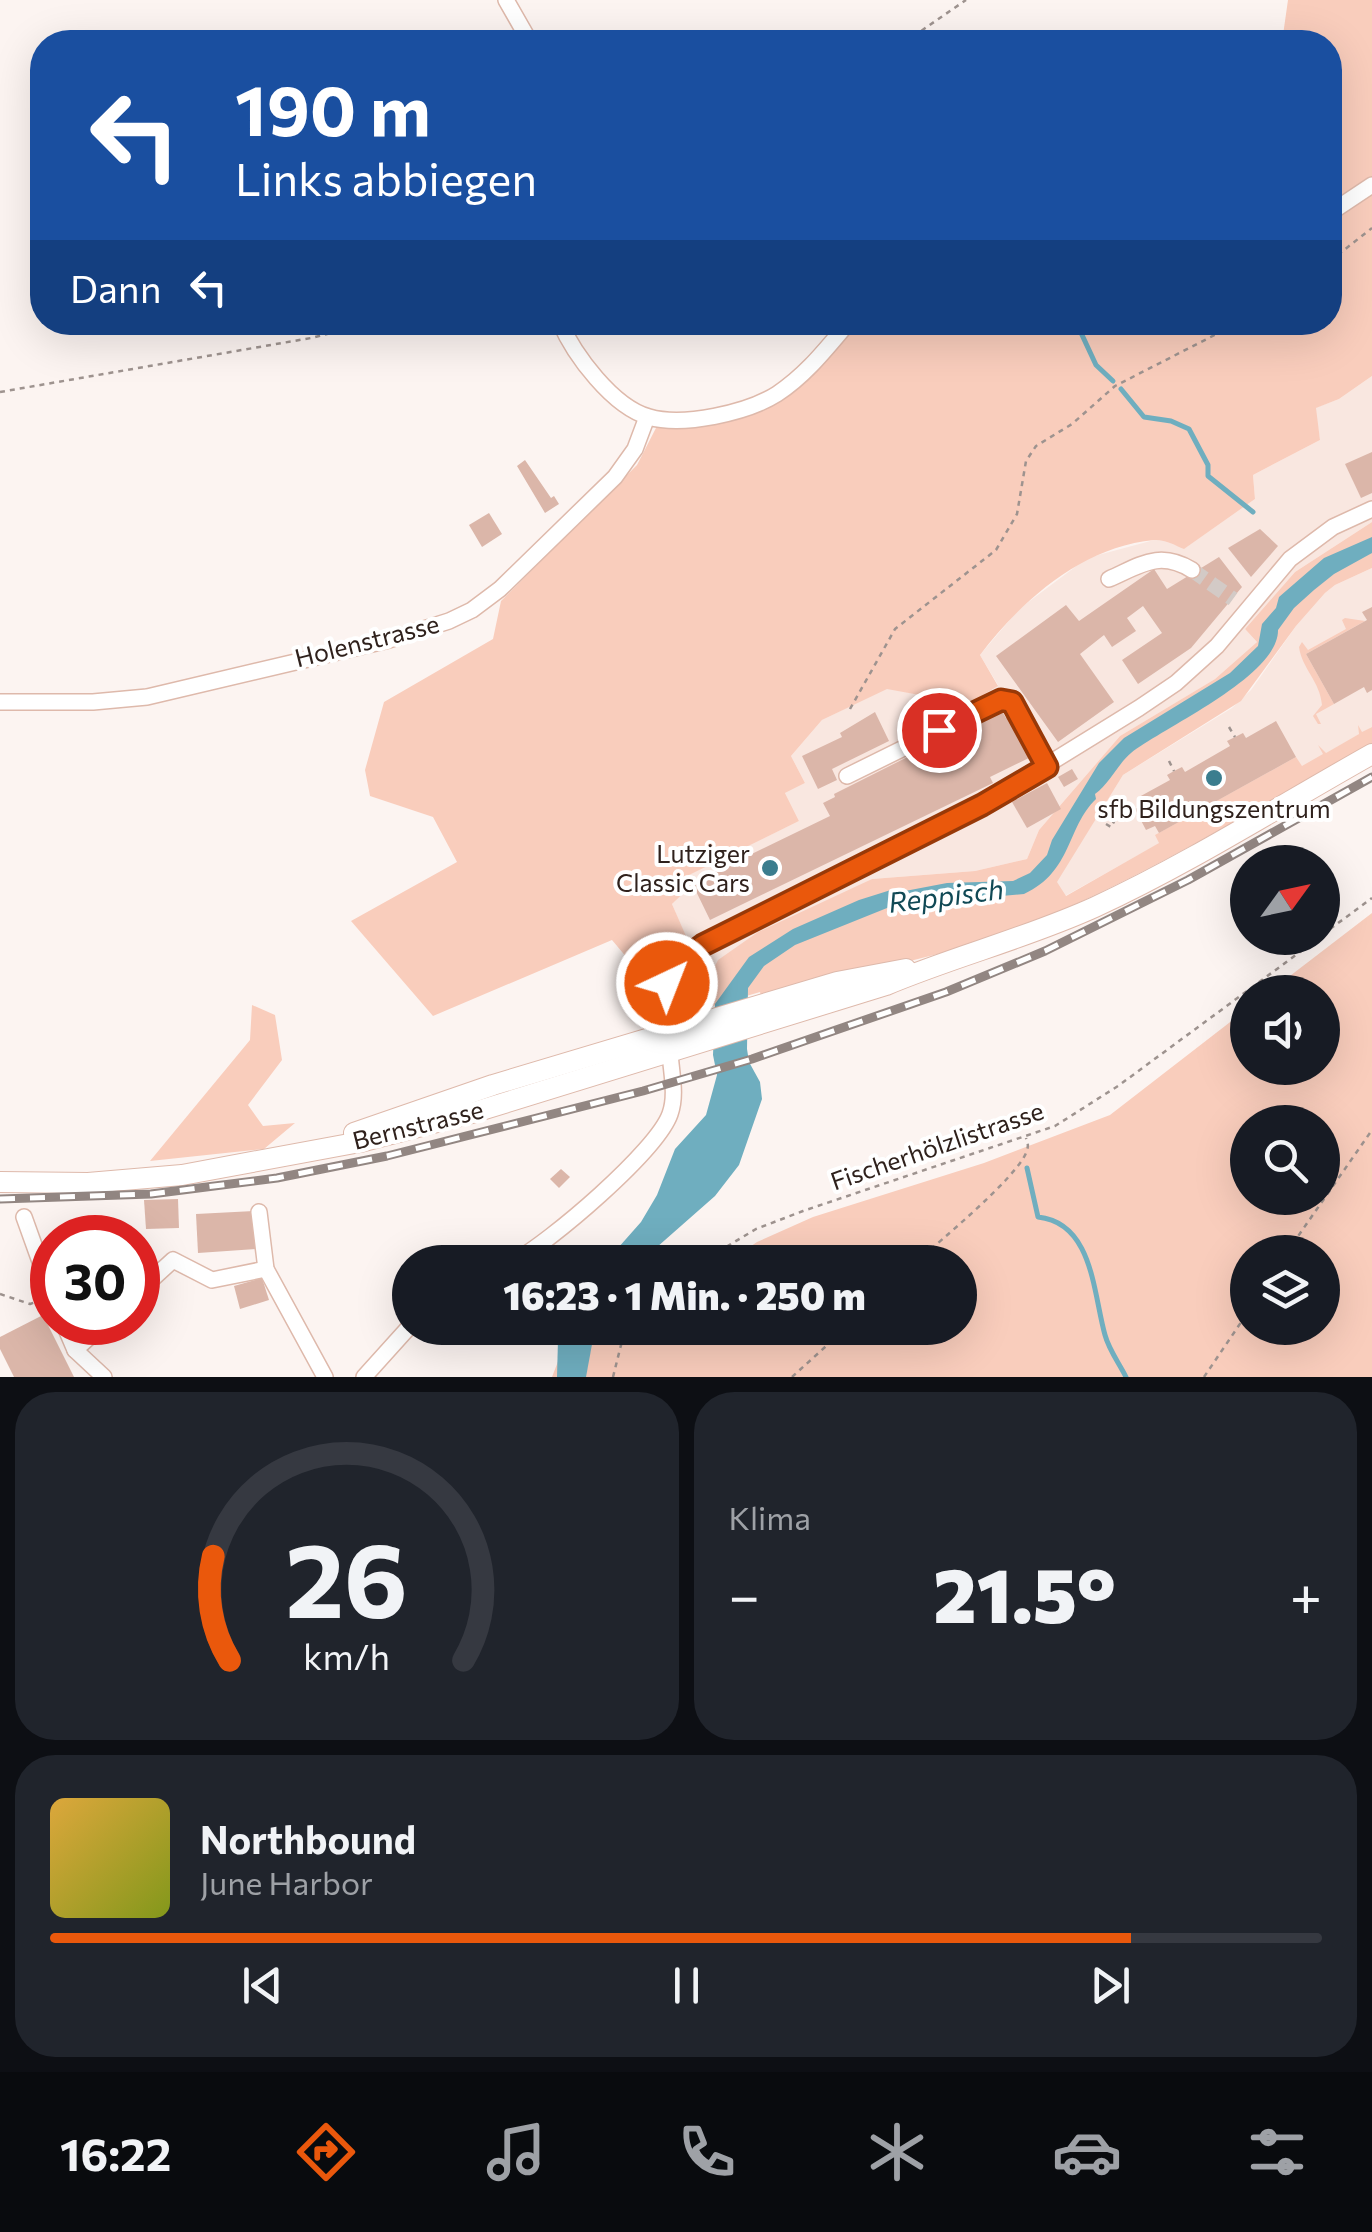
<!DOCTYPE html>
<html lang="de">
<head>
<meta charset="utf-8">
<style>
  :root { --surface:#171b24; --page:#20242c; --text:#f1f3f6; --muted:#9ea1a6; --line:#363941; --accent:#ea580c }
  body { margin:0; font-family:Commissioner,sans-serif; background:var(--page); color:var(--text); height:100vh; display:flex; flex-direction:column; font-size:38px; white-space:nowrap }
  * { box-sizing:border-box; margin:0 }
  p { font-size:32px; color:var(--muted) }
  .icon { flex:none; width:55px; height:55px; fill:none; stroke:currentColor; stroke-width:2; stroke-linecap:round; stroke-linejoin:round }
  .map { position:relative; height:1377px; overflow:hidden }
  .panel { display:flex; flex-direction:column; gap:15px; padding:15px; background:#0d0f14; flex:1 }
  .panel>* { flex:none }
  .banner { position:absolute; left:30px; top:30px; width:1312px; height:305px; border-radius:40px; box-shadow:0 10px 40px #0002; background:#1a4fa0; color:#fff; overflow:hidden }
  .needle { width:65px; rotate:57deg }
  .fabs { position:absolute; left:1230px; top:845px; display:grid; gap:20px }
  .fabs a { display:grid; place-items:center; width:110px; height:110px; border-radius:50%; background:var(--surface); box-shadow:0 10px 40px #0002; font-size:50px }
  .speed { position:absolute; left:30px; top:1215px; display:flex; gap:20px; font-size:50px; font-weight:700; text-align:center }
  .speed>* { display:grid; place-content:center; width:130px; height:130px; border-radius:50%; background:var(--surface); box-shadow:0 10px 40px #0002; line-height:1 }
  .speed .limit { border:15px solid #d22; background:#fff; color:#111 }
  .pin { position:absolute; display:grid; place-items:center; width:85px; height:85px; color:#fff; margin:-42px; border:5px solid #fff; border-radius:50%; box-shadow:0 2px 10px #0007 }
  .me { position:absolute; width:110px; margin:-55px; rotate:43deg; stroke-linejoin:round; filter:drop-shadow(0 0 8px #0008) }
  .turn { display:flex; align-items:center; gap:35px; height:210px; padding:0 40px; font-size:45px }
  .turn .icon { width:130px; height:130px; stroke-width:2.5 }
  .turn b { display:block; font-size:70px; line-height:85px }
  .then { display:flex; align-items:center; height:95px; padding:0 40px; background:#0003; gap:20px; font-size:38px }
  .big { font-size:75px; font-weight:800; line-height:1.1 }
  .panel .card { flex:1; display:flex; flex-direction:column; justify-content:center; gap:15px; min-width:0; padding:0 35px; border-radius:40px; background:var(--page) }
  .panel .dial { align-items:center; gap:0 }
  .dial svg { height:260px; overflow:visible; fill:none; stroke:var(--line); stroke-width:7; stroke-linecap:round; text-anchor:middle }
  .dial text { fill:var(--text); stroke:none }
  .song { display:flex; align-items:center; gap:30px }
  .cover { width:120px; height:120px; border-radius:15px; background:linear-gradient(135deg,hsl(40 70% 55%),hsl(70 70% 35%)) }
  .played { height:10px; border-radius:5px; background:linear-gradient(90deg,var(--accent) 85%,var(--line) 85%) }
  .keys { display:flex; justify-content:space-around; direction:ltr }
  .heat { display:flex; justify-content:space-between; align-items:center; font-size:55px; direction:ltr }
  .panel .tiles { flex:1; display:grid; gap:15px; grid-template-columns:1fr 1fr }
  .card:last-child { grid-column:span 2 }
  .trip { position:absolute; left:392px; top:1245px; width:585px; height:100px; border-radius:50px; background:var(--surface); box-shadow:0 10px 40px #0002; font-weight:800; line-height:100px; text-align:center }
  .tabs { display:flex; height:160px; justify-content:space-around; align-items:center; background:#090b0e; color:var(--muted) }
  .tabs .icon { width:70px; height:70px }
  .tabs .selected { color:var(--accent) }
  .tabs b { font-size:45px; color:var(--text) }
  .map>svg:first-child { display:block }
  .built { fill:#f9e7e0 }
  .green { fill:#f9cdbc; fill-rule:evenodd }
  .water { fill:#6faebf }
  .lines { fill:none; stroke-linecap:round; stroke-linejoin:round }
  .stream { stroke:#6faebf; stroke-width:5 }
  .building { fill:#dbb6a9 }
  .minor-tunnel { stroke:#d3cac6; stroke-width:15; stroke-dasharray:15 8; stroke-linecap:butt }
  .minor-casing { stroke:#deb9ab; stroke-width:18 }
  .major-casing { stroke:#deb9ab; stroke-width:22 }
  .path { stroke:#9e938f; stroke-width:2.5; stroke-dasharray:5 5; stroke-linecap:butt }
  .minor { stroke:#fff; stroke-width:15 }
  .major { stroke:#fff; stroke-width:20 }
  .rail-casing { stroke:#928682; stroke-width:9 }
  .rail { stroke:#fff; stroke-width:5; stroke-dasharray:15; stroke-linecap:butt }
  .route-casing { stroke:#983908; stroke-width:25 }
  .route { stroke:#ea580c; stroke-width:18 }
  .poi-dot { fill:#3b7d8e; stroke:#fff; stroke-width:4 }
  .labels { text-anchor:middle; stroke-width:8; stroke-linejoin:round; paint-order:stroke }
  .street-label { font-size:25px; fill:#2f211c; stroke:#fff }
  .poi-label { font-size:25px; fill:#2f211c; stroke:#fff }
  .water-label { font-size:28px; font-style:italic; fill:#104955; stroke:#fff }
</style>
</head>
<body>
<div class="map">
<svg width="1372" height="1377" viewBox="0 0 1372 1377">
  <rect width="100%" height="100%" fill="#fcf4f1"/>
  <g class="built">
    <polygon points="1372,376 1372,522 1295,572 1245,629 1257,642 1215,679 1120,736 1039,830 1027,859 975,871 872,879 718,960 706,983 672,904 689,888 688,875 799,821 785,793 805,783 791,756 822,720 887,688 925,696 998,685 980,655 1019,609 1087,558 1158,539 1185,548 1255,499 1253,475 1320,440 1315,408 1339,399"/>
    <polygon points="1372,568 1372,727 1302,767 1296,758 1159,833 1160,843 1065,896 1056,882 1123,775 1232,708 1251,690 1296,626 1325,593 1335,585"/>
  </g>
  <g class="green">
    <path d="M1288,0H1372V376L1339,399L1316,408L1320,440L1253,475L1255,499L1184,549C1175,545 1164,539 1154,540C1082,547 1022,600 980,655L998,686L949,715L925,696L887,689L822,720L791,756L805,783L785,793L799,821L689,875V888L672,904L686,936L643,977L612,940L433,1016L351,921L457,862L433,817L370,796L365,770L384,702L493,639L501,601L637,465L657,426L705,415L782,387L840,323L1330,322V42H1282Z"/>
    <path d="M1372,522V568L1335,585L1325,593L1296,626L1241,701L1123,775L1057,882L1066,896L1159,843L1155,835L1296,757L1302,766L1323,754L1318,745L1326,753L1359,734L1358,725L1362,732L1372,727V743C1250,811 1130,888 998,936C921,963 839,974 761,996L760,992L709,1007L706,983L718,960L758,932L872,879L975,871L1027,859L1039,830L1120,736L1215,679L1257,642L1245,629L1295,572Z"/>
    <path d="M1345,618L1365,621L1306,654L1334,704L1316,714L1321,724H1318L1313,716L1322,705C1320,681 1302,669 1299,647L1302,642L1308,650L1346,629L1342,620Z"/>
    <path d="M1372,913V1377H552L571,1328H960V1262H728L757,1242L813,1217L984,1163L1110,1115L1247,1009L1248,1068H1322V992H1269ZM1248,1122H1322V1198H1248ZM1248,1252H1322V1328H1248Z"/>
    <polygon points="252,1005 275,1015 282,1060 248,1105 263,1126 295,1123 264,1149 150,1161 250,1040"/>
  </g>
  <g class="water">
    <path d="M1372,537V553L1334,574L1314,590L1294,608L1278,630C1279,676 1164,727 1131,753C1117,765 1110,783 1095,794L1096,799C1066,828 1073,871 1024,894L892,906L795,945L764,966L748,988L747,1049L749,1062L760,1082L762,1099L739,1165L715,1196L640,1262H612L618,1248L641,1222L657,1195L675,1149L706,1115L717,1075L713,1055L715,1004L749,957L793,929L859,900L894,889L905,891L947,883L1013,881L1030,873L1047,855L1052,840L1099,763L1124,738L1230,673L1258,646L1262,624L1276,608L1279,597L1324,558Z"/>
    <polygon points="565,1328 595,1328 586,1377 557,1377 558,1339"/>
  </g>
  <g class="lines">
    <g class="stream">
      <polyline points="1076,322 1096,365 1113,381"/>
      <polyline points="1121,389 1144,417 1171,421 1189,429 1208,465 1208,476 1253,512"/>
      <path d="M1027,1168L1038,1217C1093,1223 1093,1292 1105,1335C1109,1350 1119,1363 1126,1377"/>
    </g>
  </g>
  <g class="building">
    <polygon points="1372,452 1372,493 1361,498 1345,464"/>
    <polygon points="525,460 551,498 554,496 559,504 545,513 517,466"/>
    <polygon points="489,513 502,534 482,547 469,525"/>
    <polygon points="1260,529 1278,546 1251,577 1228,548"/>
    <polygon points="1219,557 1242,587 1191,648 1138,684 1122,660 1162,633 1143,606 1127,618 1136,631 1112,647 1104,635 1080,654 1114,702 1058,742 996,656 1066,605 1079,621 1154,569 1167,589"/>
    <polygon points="1372,607 1372,690 1367,693 1364,687 1334,704 1306,654 1367,620 1362,612"/>
    <polygon points="1001,710 1006,718 1012,714 1033,756 990,777 993,783 710,920 692,883 830,816 823,803 835,797 834,794"/>
    <polygon points="875,712 889,741 832,769 837,780 818,789 802,756 842,737 840,733"/>
    <polygon points="1276,721 1296,757 1159,833 1155,826 1146,830 1135,809 1143,805 1139,797 1170,780 1167,775 1174,771 1182,767 1185,772 1230,746 1227,741 1243,733 1246,738"/>
    <polygon points="1072,769 1078,779 1064,787 1058,777"/>
    <polygon points="1047,783 1061,809 1027,828 1012,802"/>
    <polygon points="561,1169 570,1177 559,1188 550,1179"/>
    <polygon points="178,1199 179,1228 146,1229 144,1200"/>
    <polygon points="254,1211 256,1249 198,1253 196,1214"/>
    <polygon points="262,1278 269,1300 240,1309 234,1286"/>
    <polygon points="43,1315 74,1377 14,1377 0,1349 0,1337"/>
  </g>
  <g class="lines">
    <polyline class="minor-tunnel" points="1192,570 1233,599"/>
    <g class="minor-casing">
      <g id="minor">
        <polyline points="506,0 530,42"/>
        <polyline points="1330,213 1372,185"/>
        <path d="M560,322C574,355 613,407 649,417C683,427 747,413 777,394C806,375 826,349 849,322"/>
        <path d="M1109,579C1141,565 1159,550 1192,570"/>
        <polyline points="0,702 93,702 147,697 389,640 449,621 472,610 500,589 615,477 635,449 647,417"/>
        <polyline points="847,776 1001,700 1012,702 1047,767"/>
        <path d="M667,1033C659,996 666,972 697,948L982,805L1139,708L1176,683L1217,646L1290,559L1333,527L1372,509"/>
        <polyline points="259,1212 266,1269 325,1377"/>
        <polyline points="24,1217 52,1295"/>
        <path d="M513,1262C549,1243 657,1151 670,1114C677,1095 671,1072 670,1052"/>
        <polyline points="138,1292 173,1260 212,1280 266,1269"/>
        <polyline points="63,1322 75,1350 104,1377"/>
        <polyline points="75,1350 106,1322"/>
        <polyline points="364,1377 410,1326"/>
      </g>
    </g>
    <g class="major-casing">
      <g id="major">
        <polyline points="354,1133 493,1085 837,982 906,969"/>
        <path d="M0,1182L88,1183L182,1175L360,1142L475,1112L886,985C955,956 1027,938 1095,907C1190,863 1281,805 1372,754"/>
      </g>
    </g>
    <g class="path">
      <polyline points="905,42 966,0"/>
      <polyline points="1330,261 1372,228"/>
      <polyline points="0,392 311,338 376,322"/>
      <polyline points="850,709 895,629 996,550 1017,514 1026,461 1036,446 1072,424 1115,386 1240,322"/>
      <polyline points="1229,727 1235,737"/>
      <polyline points="1169,761 1174,771"/>
      <polyline points="1106,824 1111,827 1117,816"/>
      <polyline points="1322,935 1372,898"/>
      <polyline points="692,1005 698,969"/>
      <polyline points="1287,1252 1372,1130"/>
      <polyline points="701,1262 756,1229 803,1211 1055,1126 1118,1086 1319,938"/>
      <path d="M916,1262C940,1241 1015,1179 1026,1153C1029,1145 1028,1145 1026,1138"/>
      <polyline points="0,1294 30,1304 36,1302"/>
      <polyline points="613,1377 621,1345 635,1328"/>
      <polyline points="792,1377 846,1328"/>
      <polyline points="1204,1377 1248,1312"/>
    </g>
    <use href="#minor" class="minor"/>
    <use href="#major" class="major"/>
    <g class="rail-casing">
      <polyline id="rail" points="0,1199 151,1194 277,1178 387,1156 643,1091 752,1059 946,992 1045,951 1188,880 1372,777"/>
    </g>
    <use href="#rail" class="rail"/>
  </g>
  <g class="lines">
    <g class="route-casing">
      <polyline id="route" points="667,983 683,960 703,945 982,805 1047,767 1012,702 1001,700 939,730"/>
    </g>
    <use href="#route" class="route"/>
  </g>
  <g class="poi-dot">
    <circle cx="1214" cy="778" r="10"/>
    <circle cx="770" cy="868" r="10"/>
  </g>
  <g class="labels">
    <g class="street-label">
      <text transform="translate(367 641) rotate(-14)" y="9">Holenstrasse</text>
      <text transform="translate(418 1125) rotate(-14)" y="9">Bernstrasse</text>
      <text transform="translate(937 1146) rotate(-19)" y="9">Fischerhölzlistrasse</text>
    </g>
    <g class="poi-label">
      <text x="1214" y="818">sfb Bildungszentrum</text>
      <text x="750" y="863" text-anchor="end">Lutziger<tspan x="750" dy="29">Classic Cars</tspan></text>
    </g>
    <g class="water-label">
      <text transform="translate(946 896) rotate(-7)" y="10">Reppisch</text>
    </g>
  </g>
</svg>
<div class="fabs">
<a><svg class="needle" viewBox="-14 -14 28 28"><path d="M0-13l5 13h-10z" fill="#e53935"/><path d="M0 13l5-13h-10z" fill="#9ea1a6"/></svg></a>
<a><svg class="icon" aria-label="sound" viewBox="0 0 24 24"><path d="M4 9h4l5-4v14l-5-4H4zM17 9q2 3 0 6"/></svg></a>
<a><svg class="icon" aria-label="search" viewBox="0 0 24 24"><circle cx="10" cy="10" r="6"/><path d="M15 15l6 6"/></svg></a>
<a><svg class="icon" aria-label="layers" viewBox="0 0 24 24"><path d="M12 4l9 5-9 5-9-5zM3 14l9 5 9-5"/></svg></a>
</div>
<div class="speed"><div class="limit">30</div></div>
<div class="pin" style="left:939px;top:730px;background:#d93025"><svg class="icon" aria-label="arrive" viewBox="0 0 24 24"><path d="M6 21V4h12l-3 4 3 4H6"/></svg></div>
<svg class="me" style="left:667px;top:983px" viewBox="-20 -20 40 40"><circle r="17" fill="#ea580c" stroke="#fff" stroke-width="3"/><path d="M0-11L8 9 0 5-8 9z" fill="#fff"/></svg>
<div class="trip">16:23 · 1 Min. · 250 m</div>
<div class="banner">
<div class="turn"><svg class="icon" aria-label="left" viewBox="0 0 24 24"><path d="M17 20v-9H6M10 6l-5 5 5 5"/></svg><div><b>190 m</b>Links abbiegen</div></div>
<div class="then">Dann<svg class="icon" aria-label="left" viewBox="0 0 24 24"><path d="M17 20v-9H6M10 6l-5 5 5 5"/></svg></div>
</div>
</div>
<section class="panel">
<div class="tiles">
<div class="card dial"><svg viewBox="0 0 100 80">
<path d="M14 69A42 42 0 1 1 86 69"/>
<path d="M14 69A42 42 0 0 1 9 37" stroke="#ea580c"/>
<text x="50" y="56" font-size="32" font-weight="700">26</text>
<text x="50" y="72" font-size="11">km/h</text>
</svg></div>
<div class="card"><p>Klima</p>
<div class="heat"><a>−</a><b class="big">21.5°</b><a>+</a></div>
</div>
<div class="card">
<div class="song"><i class="cover"></i><div><b>Northbound</b><p>June Harbor</p></div></div>
<div class="played"></div>
<div class="keys"><svg class="icon" aria-label="previous" viewBox="0 0 24 24"><path d="M18 5L8 12l10 7zM5 5v14"/></svg><svg class="icon" aria-label="pause" viewBox="0 0 24 24"><path d="M8 5v14M16 5v14"/></svg><svg class="icon" aria-label="next" viewBox="0 0 24 24"><path d="M6 5l10 7-10 7zM19 5v14"/></svg></div>
</div>
</div>
</section>
<nav class="tabs">
<b>16:22</b>
<svg class="icon selected" aria-label="directions" viewBox="0 0 24 24"><path d="M12 3l9 9-9 9-9-9zM9 14v-3h6M13 9l2 2-2 2"/></svg>
<svg class="icon" aria-label="music" viewBox="0 0 24 24"><path d="M9 18V5l10-2v13"/><circle cx="6" cy="18" r="3"/><circle cx="16" cy="16" r="3"/></svg>
<svg class="icon" aria-label="phone" viewBox="0 0 24 24"><path d="M5 4h4l2 5-3 2q2 4 5 5l2-3 5 2v4C11 20 4 13 5 4z"/></svg>
<svg class="icon" aria-label="climate" viewBox="0 0 24 24"><path d="M12 3v18M4 7l16 10M4 17L20 7"/></svg>
<svg class="icon" aria-label="car" viewBox="0 0 24 24"><path d="M5 17H2v-5l4-1 3-4h7l3 4 3 1v5h-3M9 17h6M6 11h13"/><circle cx="7" cy="17" r="2"/><circle cx="17" cy="17" r="2"/></svg>
<svg class="icon" aria-label="filters" viewBox="0 0 24 24"><path d="M4 7h16M4 17h16"/><circle cx="9" cy="7" r="2"/><circle cx="15" cy="17" r="2"/></svg>
</nav>
</body>
</html>
